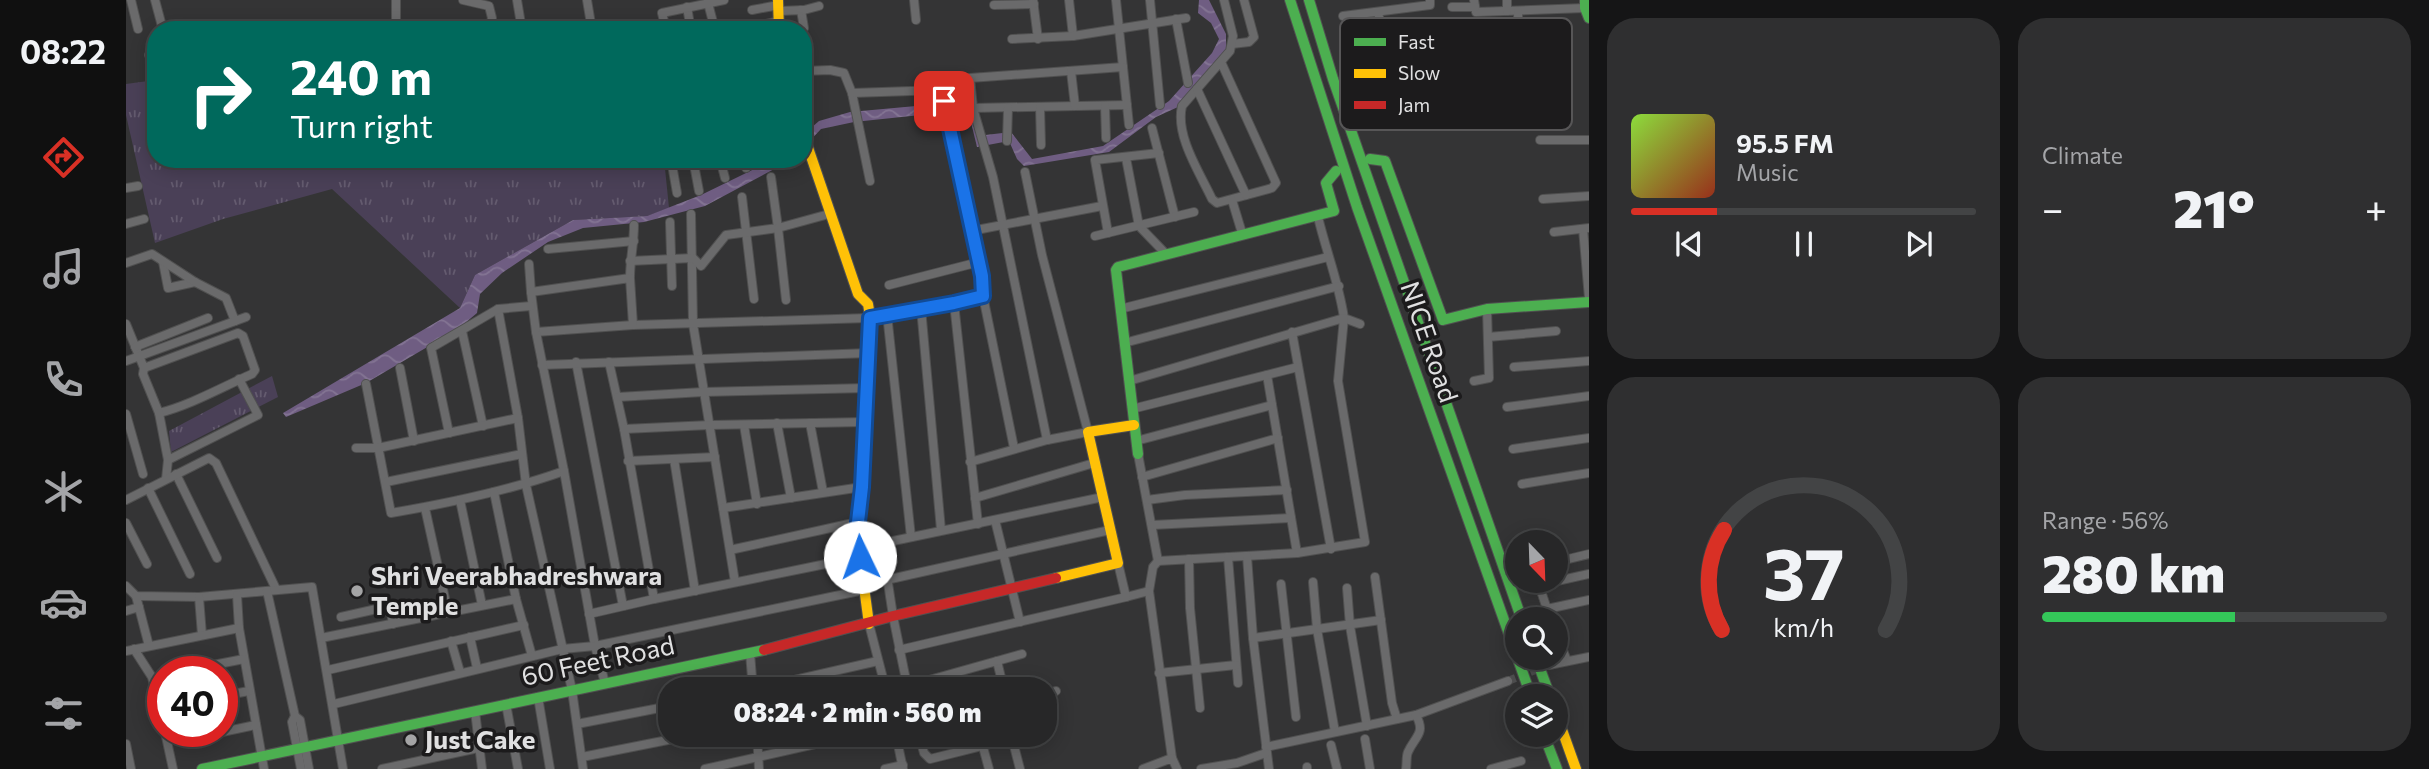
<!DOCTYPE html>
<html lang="en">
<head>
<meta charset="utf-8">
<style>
  :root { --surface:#272728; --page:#2f2f30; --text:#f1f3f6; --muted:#a4a5a8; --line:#434445; --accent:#d93025 }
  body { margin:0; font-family:Commissioner,sans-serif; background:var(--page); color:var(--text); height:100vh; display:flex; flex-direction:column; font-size:26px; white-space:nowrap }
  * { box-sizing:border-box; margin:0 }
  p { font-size:23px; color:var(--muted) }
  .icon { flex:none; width:38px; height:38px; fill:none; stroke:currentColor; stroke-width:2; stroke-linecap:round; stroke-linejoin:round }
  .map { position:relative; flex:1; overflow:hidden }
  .drawer { display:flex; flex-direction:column; gap:18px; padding:18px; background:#151516; width:840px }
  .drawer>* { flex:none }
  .guide { position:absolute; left:21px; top:21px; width:665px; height:147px; border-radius:28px; box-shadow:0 4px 18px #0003,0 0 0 2px var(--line); background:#00695c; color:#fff; overflow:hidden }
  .needle { width:46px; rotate:157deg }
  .fabs { position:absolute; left:1379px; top:530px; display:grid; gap:14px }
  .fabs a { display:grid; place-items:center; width:63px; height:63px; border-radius:50%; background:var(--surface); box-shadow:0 4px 18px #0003,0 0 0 2px var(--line); font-size:35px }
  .speed { position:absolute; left:21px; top:656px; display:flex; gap:14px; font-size:35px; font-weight:700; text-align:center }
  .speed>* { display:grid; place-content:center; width:91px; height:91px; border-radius:50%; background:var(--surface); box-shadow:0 4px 18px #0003,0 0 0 2px var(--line); line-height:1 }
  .speed .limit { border:10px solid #d22; background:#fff; color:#111 }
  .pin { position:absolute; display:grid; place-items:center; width:60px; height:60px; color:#fff; margin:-30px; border-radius:14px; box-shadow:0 4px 10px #0006 }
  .me { position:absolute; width:77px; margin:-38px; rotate:357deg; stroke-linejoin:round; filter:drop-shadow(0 0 5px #0008) }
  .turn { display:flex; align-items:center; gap:24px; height:147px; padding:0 28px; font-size:32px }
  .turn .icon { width:91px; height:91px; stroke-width:2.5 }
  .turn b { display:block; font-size:49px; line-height:60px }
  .big { font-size:52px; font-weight:800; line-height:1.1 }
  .drawer .card { flex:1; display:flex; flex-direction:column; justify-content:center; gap:10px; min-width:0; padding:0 24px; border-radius:28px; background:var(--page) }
  .drawer .dial { align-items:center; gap:0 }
  .dial svg { height:182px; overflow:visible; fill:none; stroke:var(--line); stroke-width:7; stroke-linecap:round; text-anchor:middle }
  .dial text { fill:var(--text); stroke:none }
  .song { display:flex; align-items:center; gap:21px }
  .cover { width:84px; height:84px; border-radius:10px; background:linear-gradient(135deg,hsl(90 70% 55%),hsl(10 70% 35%)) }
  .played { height:7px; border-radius:4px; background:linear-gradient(90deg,var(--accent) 25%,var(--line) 25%) }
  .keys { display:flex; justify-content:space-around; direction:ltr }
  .heat { display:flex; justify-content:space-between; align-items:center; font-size:38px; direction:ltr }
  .charge { height:10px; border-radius:5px; background:linear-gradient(90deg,#34c759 56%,var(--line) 0) }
  .drawer .tiles { flex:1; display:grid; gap:18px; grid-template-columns:repeat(2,1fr) }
  .trip { position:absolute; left:532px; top:677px; width:399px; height:70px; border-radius:28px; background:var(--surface); box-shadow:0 4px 18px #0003,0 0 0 2px var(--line); font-weight:800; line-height:70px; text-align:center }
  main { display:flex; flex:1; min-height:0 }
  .menu { display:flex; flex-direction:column; width:126px; justify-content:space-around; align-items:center; background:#101010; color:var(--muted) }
  .menu .icon { width:49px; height:49px }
  .menu .on { color:var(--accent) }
  .menu b { font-size:32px; color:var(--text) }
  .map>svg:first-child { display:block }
  .grass { fill:url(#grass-tufts) }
  .water { fill:url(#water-waves) }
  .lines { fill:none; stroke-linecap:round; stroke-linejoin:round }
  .street-tunnel { stroke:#4e4e4f; stroke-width:8; stroke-dasharray:8 4; stroke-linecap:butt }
  .street-casing { stroke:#505050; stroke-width:10 }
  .fast-casing { stroke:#505050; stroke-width:12 }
  .slow-casing { stroke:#505050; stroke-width:12 }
  .jam-casing { stroke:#505050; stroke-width:12 }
  .street { stroke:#6a6a6b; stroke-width:8 }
  .fast { stroke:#4caf50; stroke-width:10 }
  .slow { stroke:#ffc107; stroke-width:10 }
  .jam { stroke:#c62828; stroke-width:10 }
  .route-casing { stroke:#114b97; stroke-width:18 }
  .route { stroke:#1a73e8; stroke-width:12 }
  .poi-dot { fill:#a4a4a5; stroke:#1c1b1c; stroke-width:2.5 }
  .labels { text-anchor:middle; stroke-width:7; stroke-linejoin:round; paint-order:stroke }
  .street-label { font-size:26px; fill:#e0e0e1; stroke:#1c1b1c }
  .poi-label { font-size:26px; font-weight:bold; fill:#e0e0e1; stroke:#1c1b1c; text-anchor:start }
  .key { fill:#1c1b1c; stroke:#575657; stroke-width:2 }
  .key-label { font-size:19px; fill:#e0e0e1 }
</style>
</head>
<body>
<main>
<nav class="menu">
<b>08:22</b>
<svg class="icon on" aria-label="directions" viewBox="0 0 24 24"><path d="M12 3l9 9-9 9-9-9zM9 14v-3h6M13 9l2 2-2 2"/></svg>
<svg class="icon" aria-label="music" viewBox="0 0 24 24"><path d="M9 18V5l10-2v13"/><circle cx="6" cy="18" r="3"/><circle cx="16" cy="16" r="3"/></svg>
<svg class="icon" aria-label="phone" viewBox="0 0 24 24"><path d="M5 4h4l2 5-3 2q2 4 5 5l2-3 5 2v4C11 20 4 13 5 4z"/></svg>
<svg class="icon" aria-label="climate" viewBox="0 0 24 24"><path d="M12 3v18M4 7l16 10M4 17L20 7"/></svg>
<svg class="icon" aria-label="car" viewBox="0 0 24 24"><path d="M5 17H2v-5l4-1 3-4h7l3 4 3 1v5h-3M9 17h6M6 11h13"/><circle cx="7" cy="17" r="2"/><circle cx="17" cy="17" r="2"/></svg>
<svg class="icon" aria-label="filters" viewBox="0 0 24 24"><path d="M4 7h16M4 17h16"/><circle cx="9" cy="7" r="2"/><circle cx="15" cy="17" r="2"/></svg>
</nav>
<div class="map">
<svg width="1463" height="769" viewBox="0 0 1463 769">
  <defs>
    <pattern id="grass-tufts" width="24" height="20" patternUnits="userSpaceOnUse" patternTransform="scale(1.75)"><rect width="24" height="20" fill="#4a4057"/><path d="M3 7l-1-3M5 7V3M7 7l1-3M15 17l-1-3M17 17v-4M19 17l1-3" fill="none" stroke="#645b6f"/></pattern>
    <pattern id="water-waves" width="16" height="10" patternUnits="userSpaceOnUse" patternTransform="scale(1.75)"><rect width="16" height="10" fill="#6f5d82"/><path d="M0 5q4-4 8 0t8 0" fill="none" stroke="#837493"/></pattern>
  </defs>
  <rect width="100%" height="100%" fill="#343435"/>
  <g class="grass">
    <polygon points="30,80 30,159 538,159 543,208 521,216 447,220 349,275 334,308 206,189 97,219 29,243 0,115 0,84"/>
    <polygon points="146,376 152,397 45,452 43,431"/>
  </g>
  <g class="water">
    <polygon points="1073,0 1083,0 1100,34 1100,52 1052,107 1030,117 983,152 898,166 891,159 883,141 851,147 842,110 728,122 695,129 677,148 677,135 693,121 724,112 801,105 843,104 851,136 885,132 906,159 977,146 1043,101 1086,53 1093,39 1085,23 1072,13"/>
    <polygon points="649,159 667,159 579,206 518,222 457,228 422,242 376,273 354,294 351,313 332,329 240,383 160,417 157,413 334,308 349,275 447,220 521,216 575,195"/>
  </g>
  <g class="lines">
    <polyline class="street-tunnel" points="1382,681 1417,667"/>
    <g class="street-casing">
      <g id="street">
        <polyline points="5,0 12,29"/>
        <polyline points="29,0 37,30"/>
        <polyline points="337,0 363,6 366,18 363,30"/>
        <polyline points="391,0 396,30"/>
        <polyline points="461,0 466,30"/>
        <polyline points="788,0 790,20"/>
        <polyline points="907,0 912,39"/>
        <polyline points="943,0 947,36"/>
        <polyline points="990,0 1003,125"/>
        <polyline points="1024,0 1034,105"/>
        <polyline points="1348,0 1350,12 1459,8"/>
        <polyline points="1381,0 1381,11"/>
        <polyline points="582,3 589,30"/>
        <polyline points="868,5 908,4"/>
        <polyline points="561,7 565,30"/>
        <polyline points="1326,7 1349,7"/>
        <polyline points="626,10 653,5"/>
        <polyline points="675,10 678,28"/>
        <polyline points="653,11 678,10 693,6"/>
        <polyline points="1252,12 1270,98"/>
        <polyline points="1217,16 1304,5 1304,0"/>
        <polyline points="1050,19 1062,83"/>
        <polyline points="619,29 653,21"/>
        <polyline points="256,30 270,26 270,0"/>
        <polyline points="540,30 536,13 598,0"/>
        <polyline points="886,39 947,36 1060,18"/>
        <polyline points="1106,44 1123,42 1128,37 1118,0"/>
        <polyline points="1318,51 1321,69 1349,68 1348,112"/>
        <polyline points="23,55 30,54"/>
        <path d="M1095,62L1150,183L1146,188L1091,203L1086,199C1074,173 1049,136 1056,106L1104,51L1107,36L1098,0"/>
        <polyline points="997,67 844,78 847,108 1001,105"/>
        <polyline points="677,71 704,70 718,73 726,93 744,181"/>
        <polyline points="945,71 949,106"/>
        <polyline points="1071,89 1120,195"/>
        <polyline points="817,90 819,113 856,276 857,296 888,448"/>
        <polyline points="726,93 845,89"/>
        <polyline points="979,106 980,138"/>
        <polyline points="914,107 915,145"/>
        <polyline points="1319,107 1389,122 1393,84 1392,11"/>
        <polyline points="847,108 867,177 921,440"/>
        <polyline points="1026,128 1049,217"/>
        <polyline points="1414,140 1463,140"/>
        <polyline points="881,141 882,108"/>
        <polyline points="1000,158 1013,226 1039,253"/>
        <polyline points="545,159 551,193"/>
        <polyline points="567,159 573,191"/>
        <polyline points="594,159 599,178"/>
        <polyline points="618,159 620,168"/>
        <polyline points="0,188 12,186"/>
        <polyline points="616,197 628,299"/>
        <polyline points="1417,199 1463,196"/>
        <polyline points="1106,200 1116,233"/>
        <polyline points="565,214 567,324 609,582"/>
        <path d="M1192,217C1200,251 1213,283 1218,318L1234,324"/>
        <polyline points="544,222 546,286"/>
        <polyline points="0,224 18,219"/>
        <polyline points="1457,229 1463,298"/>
        <polyline points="845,231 976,206"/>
        <polyline points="1428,232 1463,228"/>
        <polyline points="982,233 969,160 1033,153"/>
        <polyline points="969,236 1068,212"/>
        <polyline points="422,249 508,241"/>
        <polyline points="504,261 567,258 575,266 600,235 652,228 645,177"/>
        <polyline points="37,262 42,288 69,282"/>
        <polyline points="0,263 26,254 69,282 100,298 109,321"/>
        <polyline points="403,264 405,292"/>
        <path d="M504,278C504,260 508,243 508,225"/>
        <polyline points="763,285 853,262"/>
        <polyline points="660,300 652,228 703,214"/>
        <polyline points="828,303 852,524"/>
        <polyline points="795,308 815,530"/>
        <polyline points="372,309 392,418 400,485 446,690 457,769"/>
        <polyline points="994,309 1202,257"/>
        <polyline points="761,314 785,537"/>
        <path d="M0,324L18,368L112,333L117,336L129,370L126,374C96,387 65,405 33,413L17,374L18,368"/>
        <polyline points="336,331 357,426"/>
        <polyline points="410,332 507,325 743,318 828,303 857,296"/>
        <polyline points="1166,332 1205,549"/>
        <polyline points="1362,337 1430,331"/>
        <polyline points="998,343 1213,286"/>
        <polyline points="9,347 82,318"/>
        <polyline points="0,361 120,317"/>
        <polyline points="450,362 497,606"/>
        <polyline points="483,362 498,429 528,599"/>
        <polyline points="416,365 743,353"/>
        <polyline points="1388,367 1463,361"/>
        <polyline points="274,368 288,441"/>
        <polyline points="1141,375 1171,553"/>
        <polyline points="1003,381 1218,318 1212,381 1239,542 1171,553 1032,561 1012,454"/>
        <polyline points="1348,381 1363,378 1361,309"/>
        <path d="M240,384L265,513C324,503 382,491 438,471L410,332L405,292L504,278L507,325"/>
        <polyline points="492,397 577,392 741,388"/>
        <polyline points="1381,407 1463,396"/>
        <polyline points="1006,409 1172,367"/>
        <polyline points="33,413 42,460"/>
        <polyline points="0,414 17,474"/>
        <polyline points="651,423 665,498"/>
        <polyline points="684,423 697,492"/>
        <polyline points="618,425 631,504"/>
        <polyline points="498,429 584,425 738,422"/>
        <polyline points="323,433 305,348 372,309 405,306"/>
        <polyline points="1010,441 1146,405"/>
        <polyline points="230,448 252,448 392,418"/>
        <polyline points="1387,449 1463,438"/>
        <polyline points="548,459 569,591"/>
        <polyline points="502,461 589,457"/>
        <polyline points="844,462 921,440 962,432 916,255 899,172"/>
        <polyline points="438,471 469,646 479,683"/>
        <polyline points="50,474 91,558"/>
        <polyline points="1016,477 1152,438"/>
        <polyline points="40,479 42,460 132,415 113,379"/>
        <polyline points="260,482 396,454"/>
        <polyline points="1396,484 1463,473"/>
        <polyline points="22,488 64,574"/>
        <polyline points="368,492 390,599 406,656"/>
        <polyline points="849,498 968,463"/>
        <polyline points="0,500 83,458 90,463 150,589"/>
        <polyline points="334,500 356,605"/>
        <polyline points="1021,500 1059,495 1161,490"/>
        <polyline points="299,508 322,612"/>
        <polyline points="597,508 736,487"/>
        <polyline points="869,520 894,622"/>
        <polyline points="0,523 21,564"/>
        <polyline points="1026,525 1165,518"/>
        <polyline points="604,550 732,522"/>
        <polyline points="1121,556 1127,638 1143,769"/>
        <polyline points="1102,557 1112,683"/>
        <polyline points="1063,559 1064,608 1074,708"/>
        <polyline points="1032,561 1027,567 1023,591 1046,758"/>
        <polyline points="1430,562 1463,554"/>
        <polyline points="1249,577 1266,703 1271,719"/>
        <polyline points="760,580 984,530"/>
        <polyline points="1412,581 1413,585 1463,574"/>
        <polyline points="1187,582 1191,629 1209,732"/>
        <polyline points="1155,584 1170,717"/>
        <polyline points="1413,585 1421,609 1463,600"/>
        <polyline points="0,586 10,596 73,597 186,587 217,769"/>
        <polyline points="1221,588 1224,626 1241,726"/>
        <polyline points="141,591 169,716 174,720 183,769"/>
        <polyline points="111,595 113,628 138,769"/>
        <polyline points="10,596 23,646"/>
        <polyline points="73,597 76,635"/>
        <polyline points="1000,597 1023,591"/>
        <polyline points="1421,609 1425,620"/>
        <polyline points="0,611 13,607"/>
        <polyline points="463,614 528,599 734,557"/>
        <polyline points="215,617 264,606 267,624"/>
        <polyline points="743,624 760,690"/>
        <polyline points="1430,632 1441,661"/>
        <polyline points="344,637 351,668"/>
        <polyline points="195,638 390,599"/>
        <polyline points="1127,638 1255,620"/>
        <polyline points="325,641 334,672"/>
        <polyline points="8,649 26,677 37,722"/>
        <polyline points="773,650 1000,597 992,563"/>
        <polyline points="0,651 113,628"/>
        <polyline points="624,653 627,690"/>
        <polyline points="871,661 878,690"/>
        <polyline points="1423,665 1463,657"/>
        <polyline points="202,670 398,625"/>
        <polyline points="51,672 118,659"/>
        <polyline points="1033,673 1110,665"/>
        <polyline points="782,686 896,654"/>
        <polyline points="624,690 752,661"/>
        <polyline points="782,690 767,616 757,550 767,541 977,497"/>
        <polyline points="919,695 930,691"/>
        <polyline points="96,696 123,691"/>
        <polyline points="412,697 424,769"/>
        <polyline points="208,704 436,649 469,646 738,590"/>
        <polyline points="380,704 392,769"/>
        <polyline points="349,711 356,769"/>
        <polyline points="169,716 166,722 175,769"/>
        <polyline points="451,724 544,706"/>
        <polyline points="39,732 47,769"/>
        <polyline points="631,735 633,769"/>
        <polyline points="770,735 777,769"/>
        <polyline points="793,735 798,753 804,759 900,735"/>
        <polyline points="886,738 894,769"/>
        <polyline points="63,739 130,725"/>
        <polyline points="1239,739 1244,769"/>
        <polyline points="0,744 5,769"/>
        <polyline points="1205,745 1211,769"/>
        <polyline points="857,747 863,769"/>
        <polyline points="1140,747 1290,715 1382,681"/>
        <polyline points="456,757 567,735"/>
        <polyline points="1181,767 1181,769"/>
        <polyline points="256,769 352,748"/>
        <polyline points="579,769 729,735"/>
        <polyline points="759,769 777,765"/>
        <polyline points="1017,769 1046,758 1051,769"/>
        <polyline points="1075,769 1111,763 1140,753"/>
        <path d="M1280,769C1281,764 1280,756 1282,752C1289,736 1300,734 1290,715"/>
        <polyline points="1365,769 1395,761"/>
      </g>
    </g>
    <g class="fast-casing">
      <g id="fast">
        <polyline points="1164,0 1231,207 1405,696"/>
        <polyline points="1183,0 1207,79 1396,620"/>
        <polyline points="1459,0 1459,8 1463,18"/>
        <polyline points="1244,159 1259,161 1317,320 1361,309 1463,302"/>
        <polyline points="1012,454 990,270 992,267 1208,211 1200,183 1210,171"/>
        <polyline points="1410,658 1424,696"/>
        <polyline points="1418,735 1431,769"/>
        <polyline points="76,769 638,650"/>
      </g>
    </g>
    <g class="slow-casing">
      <g id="slow">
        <polyline points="652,0 653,30"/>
        <polyline points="677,133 732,294 742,304 743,310 736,487 732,522 734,557 743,624"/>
        <polyline points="930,578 992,563 962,432 1008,425"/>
        <polyline points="1430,713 1450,769"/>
      </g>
    </g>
    <g class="jam-casing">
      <polyline id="jam" points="638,650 767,616 930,578"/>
    </g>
    <use href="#street" class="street"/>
    <use href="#fast" class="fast"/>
    <use href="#slow" class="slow"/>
    <use href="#jam" class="jam"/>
  </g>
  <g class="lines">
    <g class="route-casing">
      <polyline id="route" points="734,557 732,522 736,487 744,318 828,303 857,296 856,276 818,101"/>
    </g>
    <use href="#route" class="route"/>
  </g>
  <g class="poi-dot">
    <circle cx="231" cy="591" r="7"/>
    <circle cx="285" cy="740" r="7"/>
  </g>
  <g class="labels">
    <g class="street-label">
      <text transform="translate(1303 342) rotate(71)" y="9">NICE Road</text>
      <text transform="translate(472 661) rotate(-12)" y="9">60 Feet Road</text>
    </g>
    <g class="poi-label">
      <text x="245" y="585">Shri Veerabhadreshwara<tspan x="245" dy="30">Temple</tspan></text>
      <text x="299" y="749">Just Cake</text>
    </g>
  </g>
  <rect x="1214" y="18" width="232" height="112" rx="10" class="key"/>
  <rect x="1228" y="38" width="32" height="8" fill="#4caf50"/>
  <rect x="1228" y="69" width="32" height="9" fill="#ffc107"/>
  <rect x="1228" y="101" width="32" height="8" fill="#c62828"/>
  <g class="key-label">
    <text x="1272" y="49">Fast</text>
    <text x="1272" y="80">Slow</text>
    <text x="1272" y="112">Jam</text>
  </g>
</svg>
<div class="fabs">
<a><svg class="needle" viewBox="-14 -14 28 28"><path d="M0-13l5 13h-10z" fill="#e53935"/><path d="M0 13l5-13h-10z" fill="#a4a5a8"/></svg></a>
<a><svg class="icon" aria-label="search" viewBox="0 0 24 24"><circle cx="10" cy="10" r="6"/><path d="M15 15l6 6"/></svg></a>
<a><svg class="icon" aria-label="layers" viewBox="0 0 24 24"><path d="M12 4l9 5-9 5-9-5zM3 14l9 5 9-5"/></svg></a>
</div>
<div class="speed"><div class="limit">40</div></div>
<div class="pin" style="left:818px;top:101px;background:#d93025"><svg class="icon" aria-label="arrive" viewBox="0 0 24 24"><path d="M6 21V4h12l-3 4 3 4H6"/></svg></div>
<svg class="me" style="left:734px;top:557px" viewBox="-20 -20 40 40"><circle r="19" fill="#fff"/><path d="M0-13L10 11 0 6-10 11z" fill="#1a73e8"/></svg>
<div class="trip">08:24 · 2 min · 560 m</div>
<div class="guide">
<div class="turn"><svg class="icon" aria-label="right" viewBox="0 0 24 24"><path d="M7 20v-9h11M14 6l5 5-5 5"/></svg><div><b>240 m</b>Turn right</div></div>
</div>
</div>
<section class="drawer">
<div class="tiles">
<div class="card">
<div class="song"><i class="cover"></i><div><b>95.5 FM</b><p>Music</p></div></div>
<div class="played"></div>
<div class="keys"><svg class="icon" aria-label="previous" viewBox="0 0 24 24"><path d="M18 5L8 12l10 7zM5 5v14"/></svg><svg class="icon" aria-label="pause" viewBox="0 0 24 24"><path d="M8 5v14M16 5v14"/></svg><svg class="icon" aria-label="next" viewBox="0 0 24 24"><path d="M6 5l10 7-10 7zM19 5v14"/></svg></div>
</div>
<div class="card"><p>Climate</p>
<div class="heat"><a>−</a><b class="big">21°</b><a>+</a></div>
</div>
<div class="card dial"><svg viewBox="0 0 100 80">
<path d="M14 69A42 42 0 1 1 86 69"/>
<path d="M14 69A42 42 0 0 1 15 25" stroke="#d93025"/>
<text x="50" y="56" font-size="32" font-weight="700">37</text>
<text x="50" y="72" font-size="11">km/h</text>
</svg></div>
<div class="card"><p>Range · 56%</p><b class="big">280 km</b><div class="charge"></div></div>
</div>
</section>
</main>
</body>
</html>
